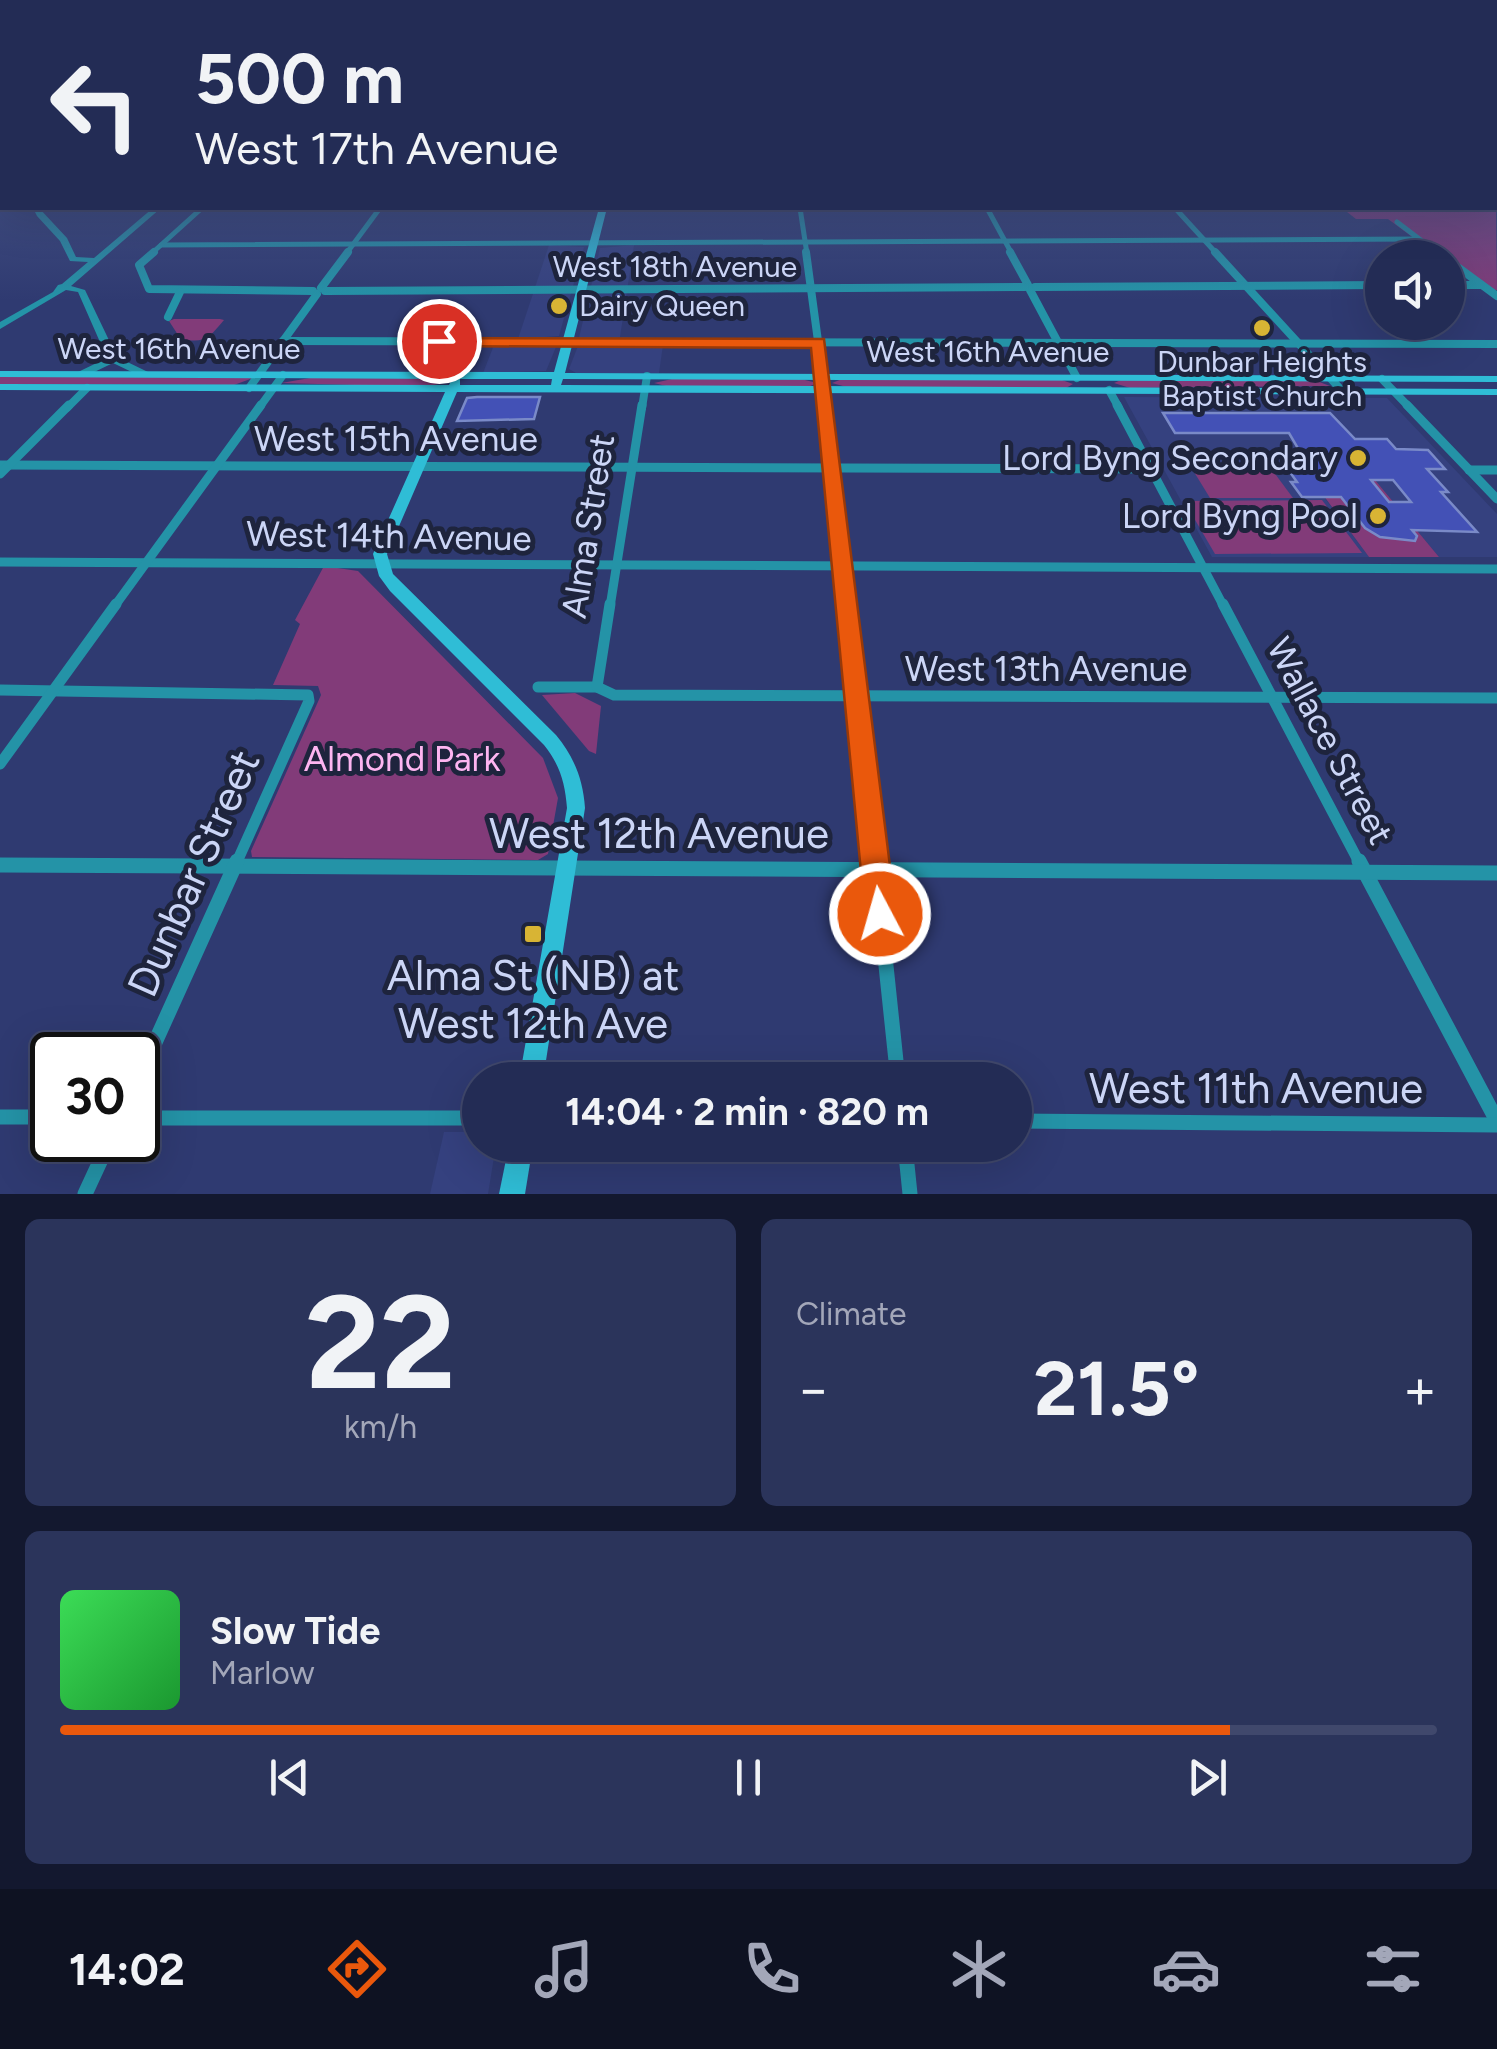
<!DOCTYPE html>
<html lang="en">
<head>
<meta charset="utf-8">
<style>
  :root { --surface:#232c55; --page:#2b345b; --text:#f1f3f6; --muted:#a3a7b9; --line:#40486c; --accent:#ea580c }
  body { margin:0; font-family:Figtree,sans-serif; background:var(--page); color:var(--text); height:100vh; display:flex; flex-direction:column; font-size:38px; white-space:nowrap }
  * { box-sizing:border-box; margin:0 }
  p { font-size:32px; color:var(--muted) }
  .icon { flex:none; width:55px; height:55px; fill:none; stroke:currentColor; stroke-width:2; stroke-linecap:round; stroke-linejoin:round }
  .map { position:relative; height:1194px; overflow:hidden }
  .side { display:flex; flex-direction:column; gap:25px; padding:25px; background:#13182f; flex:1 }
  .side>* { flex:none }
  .banner { position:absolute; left:0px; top:0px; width:1498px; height:210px; box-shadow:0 10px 40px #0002,0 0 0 2px var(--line); background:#232c55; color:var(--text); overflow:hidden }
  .buttons { position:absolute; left:1365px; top:240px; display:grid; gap:20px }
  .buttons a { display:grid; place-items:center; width:100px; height:100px; border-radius:50%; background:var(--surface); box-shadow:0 10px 40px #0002,0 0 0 2px var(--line); font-size:50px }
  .speed { position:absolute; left:30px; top:1032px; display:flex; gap:20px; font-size:50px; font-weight:700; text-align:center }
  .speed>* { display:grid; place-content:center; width:130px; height:130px; border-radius:50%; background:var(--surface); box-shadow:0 10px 40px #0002,0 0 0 2px var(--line); line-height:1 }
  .speed .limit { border:5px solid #111; border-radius:15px; background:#fff; color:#111 }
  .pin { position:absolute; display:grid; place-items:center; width:85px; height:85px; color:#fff; margin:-42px; border:5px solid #fff; border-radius:50%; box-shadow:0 2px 10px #0007 }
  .me { position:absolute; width:110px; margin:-55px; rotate:354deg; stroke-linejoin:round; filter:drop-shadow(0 0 8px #0008) }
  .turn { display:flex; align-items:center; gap:35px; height:210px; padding:0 30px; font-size:45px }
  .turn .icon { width:130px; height:130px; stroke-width:2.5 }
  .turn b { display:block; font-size:70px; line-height:85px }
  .big { font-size:75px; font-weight:700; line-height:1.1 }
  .side .widget { flex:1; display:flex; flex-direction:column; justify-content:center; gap:15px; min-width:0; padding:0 35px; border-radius:15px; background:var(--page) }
  .side .dial { align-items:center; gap:0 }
  .dial b { font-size:130px; line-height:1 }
  .song { display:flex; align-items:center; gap:30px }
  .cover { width:120px; height:120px; border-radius:15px; background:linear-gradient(135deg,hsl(130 70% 55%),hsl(130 70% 35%)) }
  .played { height:10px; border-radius:5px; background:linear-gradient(90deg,var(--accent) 85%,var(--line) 85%) }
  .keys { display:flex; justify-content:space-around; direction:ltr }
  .heat { display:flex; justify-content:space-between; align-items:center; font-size:55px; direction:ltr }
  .side .tiles { flex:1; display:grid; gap:25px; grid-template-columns:1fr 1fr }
  .widget:last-child { grid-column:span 2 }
  .trip { position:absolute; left:462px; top:1062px; width:570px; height:100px; border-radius:50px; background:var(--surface); box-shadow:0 10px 40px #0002,0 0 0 2px var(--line); font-weight:700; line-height:100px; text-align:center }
  .tabs { display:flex; height:160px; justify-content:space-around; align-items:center; background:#0e1222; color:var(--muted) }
  .tabs .icon { width:70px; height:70px }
  .tabs .on { color:var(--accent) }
  .tabs b { font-size:45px; color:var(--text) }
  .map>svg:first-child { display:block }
  .built { fill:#35417f }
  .green { fill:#823b79 }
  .building { fill:#4351b6; stroke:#7a8ac8; stroke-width:2.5; fill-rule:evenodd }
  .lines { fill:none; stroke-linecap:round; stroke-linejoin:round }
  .minor-far4 { stroke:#2493a7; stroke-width:5 }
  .minor-far3 { stroke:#2493a7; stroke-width:8 }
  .minor-far2 { stroke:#2493a7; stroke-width:9 }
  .minor-far1 { stroke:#2493a7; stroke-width:11 }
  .minor { stroke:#2493a7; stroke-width:15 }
  .tertiary { fill:#2493a7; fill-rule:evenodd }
  .secondary { fill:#2fbdd6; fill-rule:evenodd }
  .route { fill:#ea580c; stroke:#983908; stroke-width:2.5 }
  .poi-dot { fill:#d8b434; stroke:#1e243d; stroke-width:4 }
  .labels { text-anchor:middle; stroke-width:10; stroke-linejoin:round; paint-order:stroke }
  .far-street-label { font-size:30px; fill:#cbd5f6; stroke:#1e243d }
  .far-poi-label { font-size:30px; fill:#cbd5f6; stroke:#1e243d; text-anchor:start }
  .street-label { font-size:35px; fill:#cbd5f6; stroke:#1e243d }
  .poi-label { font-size:35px; fill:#cbd5f6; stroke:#1e243d; text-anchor:end }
  .park-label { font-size:35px; fill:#fdb5f1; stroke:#1e243d }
  .near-street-label { font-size:42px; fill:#cbd5f6; stroke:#1e243d }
  .near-poi-label { font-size:42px; fill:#cbd5f6; stroke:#1e243d }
</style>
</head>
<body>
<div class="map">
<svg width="1497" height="1194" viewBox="0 0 1497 1194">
  <rect width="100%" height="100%" fill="#2f3a71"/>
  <g class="built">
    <polygon points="549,245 584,247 559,336 518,339"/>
    <polygon points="634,245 620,337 579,338 600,248"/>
    <polygon points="494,345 554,345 556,347 546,371 483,373"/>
    <polygon points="663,345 659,373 576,373 569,369 578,346"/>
    <polygon points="1124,397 1387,398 1497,514 1497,557 1439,557 1375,480 1312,481 1369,557 1212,557"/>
    <polygon points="444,1132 480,1132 480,1145 496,1145 488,1194 430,1194"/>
  </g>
  <g class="green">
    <polygon points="1495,134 1497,290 1484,290 1388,219 1356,219 1342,208 1495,208"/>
    <path d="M174,319H220L224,320C210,337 203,345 180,338L169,321Z"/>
    <polygon points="0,376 247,377 253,378 234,385 0,384"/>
    <polygon points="310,378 434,378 445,382 427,387 281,383"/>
    <polygon points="672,379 801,379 817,383 806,388 670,387 654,383"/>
    <polygon points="842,379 1062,380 1073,384 1066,388 850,388 832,383"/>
    <polygon points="1121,380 1314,380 1330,386 1130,388 1114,383"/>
    <polygon points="1191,467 1270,467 1293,498 1210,498"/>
    <polygon points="1312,480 1375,480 1439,557 1369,557"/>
    <polygon points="1322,500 1362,553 1215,554 1184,501"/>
    <polygon points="324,566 358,571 543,758 558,798 548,854 538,860 252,857 251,851 321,695 318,686 273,685 300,624 295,620"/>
    <polygon points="575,693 601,706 596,754 589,751 542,695"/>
  </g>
  <g class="building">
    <polygon points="477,397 540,397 534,419 457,421 467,398"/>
    <path d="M1163,413H1330L1355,439H1387L1396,449L1428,450L1445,469H1427L1448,492H1441L1477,532L1412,530L1417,536L1415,541L1380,537L1365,528L1341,497H1302L1291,482H1297L1275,451L1299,450L1289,433H1175ZM1371,480H1393L1411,502H1389Z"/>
  </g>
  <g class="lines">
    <g class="minor-far4">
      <polyline points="800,208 807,254"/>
      <polyline points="987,208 1012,254"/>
      <polyline points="1175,208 1217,254"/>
      <polyline points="1397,222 1439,254"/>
      <polyline points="161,245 1418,239"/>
      <polyline points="151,254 202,208"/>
      <polyline points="346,254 380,208"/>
    </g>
    <g class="minor-far3">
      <polyline points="154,252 139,265 149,289 313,291"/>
      <polyline points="806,252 827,408"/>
      <polyline points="1010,252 1028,285"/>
      <polyline points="1215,252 1343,392"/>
      <polyline points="1436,252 1444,258"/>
      <polyline points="1448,260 1497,296"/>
      <polyline points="1448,285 1481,285"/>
      <polyline points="1035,287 1382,285"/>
      <polyline points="321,288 348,252"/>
      <polyline points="1030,290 1077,378"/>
      <polyline points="325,291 1025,287"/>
      <polyline points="168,317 180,292"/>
      <polyline points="283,341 1497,344"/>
      <polyline points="1382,379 1410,408"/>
      <polyline points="249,388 317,294"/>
      <polyline points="1109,390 1119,408"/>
      <polyline points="67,408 87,388"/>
      <polyline points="259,408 283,375"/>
      <polyline points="642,408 647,376"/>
    </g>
    <g class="minor-far2">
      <polyline points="827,405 848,607"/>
      <polyline points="1117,405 1224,607"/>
      <polyline points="1407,405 1497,499"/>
      <polyline points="0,465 1151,469"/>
      <polyline points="1469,470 1497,470"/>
      <polyline points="0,474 69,405"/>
      <polyline points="0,562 1497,569"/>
      <polyline points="114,607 261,405"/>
      <polyline points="610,607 642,405"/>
    </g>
    <g class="minor-far1">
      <polyline points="848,604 875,864"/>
      <polyline points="1223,604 1360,864"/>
      <polyline points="538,687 597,687 614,695 1497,698"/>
      <polyline points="597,687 610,604"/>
      <polyline points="0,690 308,695 309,701 236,864"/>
      <polyline points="0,764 116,604"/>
    </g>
    <g class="minor">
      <polyline points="875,861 898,1080"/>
      <polyline points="1359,861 1497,1121"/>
      <polyline points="0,865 1497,873"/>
      <polyline points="138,1080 237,861"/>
      <polyline points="0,1117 52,1117"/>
      <polyline points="138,1118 480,1118"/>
      <polyline points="1015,1121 1497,1125"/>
      <polyline points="905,1145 910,1194"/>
      <polyline points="85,1194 110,1140"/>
    </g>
    <polygon class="tertiary" points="33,208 39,208 67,238 76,257 94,258 153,208 161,208 71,286 85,290 117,357 148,372 148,376 140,376 113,363 86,376 78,376 78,372 107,358 78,292 66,290 0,329 0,322 53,292 58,285 62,284 88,262 70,261 60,241 37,216"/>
    <g class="secondary">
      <path d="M599,208H607L565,373L1497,376V382L563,379L561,385L1497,389V395L457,392L387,554L393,574L556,735C574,757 583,779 585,808L543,1080H519L567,808C565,783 560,765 544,745L390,591L379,576L373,554L445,392L0,390V384L449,385L452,379L0,377V371L554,372ZM460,379H552L551,385H460Z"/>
      <polygon points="509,1145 533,1145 525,1194 499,1194"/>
    </g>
  </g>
  <linearGradient id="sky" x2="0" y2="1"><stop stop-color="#1a203e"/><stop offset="0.45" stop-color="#475586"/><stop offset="1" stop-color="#475586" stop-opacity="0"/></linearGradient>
  <rect width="1497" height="301" fill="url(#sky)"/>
  <polygon class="route" points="433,338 824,339 896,914 891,925 880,929 869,925 865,914 811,348 439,346 431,341"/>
  <g class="poi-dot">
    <circle cx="559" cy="306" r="10"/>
    <circle cx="1262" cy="328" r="10"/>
    <circle cx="1358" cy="458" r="10"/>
    <circle cx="1378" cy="516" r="10"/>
    <rect x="523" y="924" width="20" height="20" rx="5"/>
  </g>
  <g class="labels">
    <g class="far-street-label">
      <text x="675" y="277">West 18th Avenue</text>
      <text x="179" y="359">West 16th Avenue</text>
      <text x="988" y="362">West 16th Avenue</text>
    </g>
    <g class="far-poi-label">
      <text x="579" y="316">Dairy Queen</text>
      <text x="1262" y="372" text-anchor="middle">Dunbar Heights<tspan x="1262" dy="34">Baptist Church</tspan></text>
    </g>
    <g class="street-label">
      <text x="396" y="451">West 15th Avenue</text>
      <text transform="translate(588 526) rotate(-81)" y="12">Alma Street</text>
      <text transform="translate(389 536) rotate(1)" y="12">West 14th Avenue</text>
      <text x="1046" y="681">West 13th Avenue</text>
      <text transform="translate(1330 741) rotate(62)" y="12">Wallace Street</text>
    </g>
    <g class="poi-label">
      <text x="1338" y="470">Lord Byng Secondary</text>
      <text x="1358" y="528">Lord Byng Pool</text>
    </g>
    <g class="park-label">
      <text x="402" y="771">Almond Park</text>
    </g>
    <g class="near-street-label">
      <text x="659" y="848">West 12th Avenue</text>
      <text transform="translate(193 873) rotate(-66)" y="15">Dunbar Street</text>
      <text x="1256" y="1103">West 11th Avenue</text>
    </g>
    <g class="near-poi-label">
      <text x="533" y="990">Alma St (NB) at<tspan x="533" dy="48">West 12th Ave</tspan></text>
    </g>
  </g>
</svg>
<div class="buttons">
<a><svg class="icon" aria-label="sound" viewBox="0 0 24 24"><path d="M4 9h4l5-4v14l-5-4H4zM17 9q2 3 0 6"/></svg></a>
</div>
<div class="speed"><div class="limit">30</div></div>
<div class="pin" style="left:439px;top:341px;background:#d93025"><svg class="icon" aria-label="arrive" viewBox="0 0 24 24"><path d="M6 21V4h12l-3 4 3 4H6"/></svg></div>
<svg class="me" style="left:880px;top:914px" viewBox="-20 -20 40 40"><circle r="17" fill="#ea580c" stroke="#fff" stroke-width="3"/><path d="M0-11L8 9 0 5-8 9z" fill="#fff"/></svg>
<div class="trip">14:04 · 2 min · 820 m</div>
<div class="banner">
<div class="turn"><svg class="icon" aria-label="left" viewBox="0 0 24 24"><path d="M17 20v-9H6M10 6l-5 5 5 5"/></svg><div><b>500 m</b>West 17th Avenue</div></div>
</div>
</div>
<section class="side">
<div class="tiles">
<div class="widget dial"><b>22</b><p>km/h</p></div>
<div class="widget"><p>Climate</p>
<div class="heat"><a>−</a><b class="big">21.5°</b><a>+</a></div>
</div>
<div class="widget">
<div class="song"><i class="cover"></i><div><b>Slow Tide</b><p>Marlow</p></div></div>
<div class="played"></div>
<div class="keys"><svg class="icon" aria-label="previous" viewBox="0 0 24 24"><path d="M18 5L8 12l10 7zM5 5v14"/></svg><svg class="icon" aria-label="pause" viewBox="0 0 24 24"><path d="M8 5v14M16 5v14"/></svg><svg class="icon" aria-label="next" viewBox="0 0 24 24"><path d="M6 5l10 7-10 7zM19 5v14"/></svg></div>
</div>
</div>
</section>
<nav class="tabs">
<b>14:02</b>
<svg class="icon on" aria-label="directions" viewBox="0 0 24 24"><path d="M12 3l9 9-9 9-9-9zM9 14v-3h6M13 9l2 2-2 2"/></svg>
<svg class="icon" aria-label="music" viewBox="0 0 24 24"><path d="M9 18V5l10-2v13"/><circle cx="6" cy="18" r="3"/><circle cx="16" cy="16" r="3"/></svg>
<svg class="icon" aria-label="phone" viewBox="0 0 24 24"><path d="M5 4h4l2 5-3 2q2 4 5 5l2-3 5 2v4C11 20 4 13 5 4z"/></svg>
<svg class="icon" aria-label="climate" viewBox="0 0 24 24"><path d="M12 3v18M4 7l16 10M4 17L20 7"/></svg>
<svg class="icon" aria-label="car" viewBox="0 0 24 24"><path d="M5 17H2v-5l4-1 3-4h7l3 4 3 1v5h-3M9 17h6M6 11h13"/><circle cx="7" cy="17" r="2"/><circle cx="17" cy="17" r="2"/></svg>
<svg class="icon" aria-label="filters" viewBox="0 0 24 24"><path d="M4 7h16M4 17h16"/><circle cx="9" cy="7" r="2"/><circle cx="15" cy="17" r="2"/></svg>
</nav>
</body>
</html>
